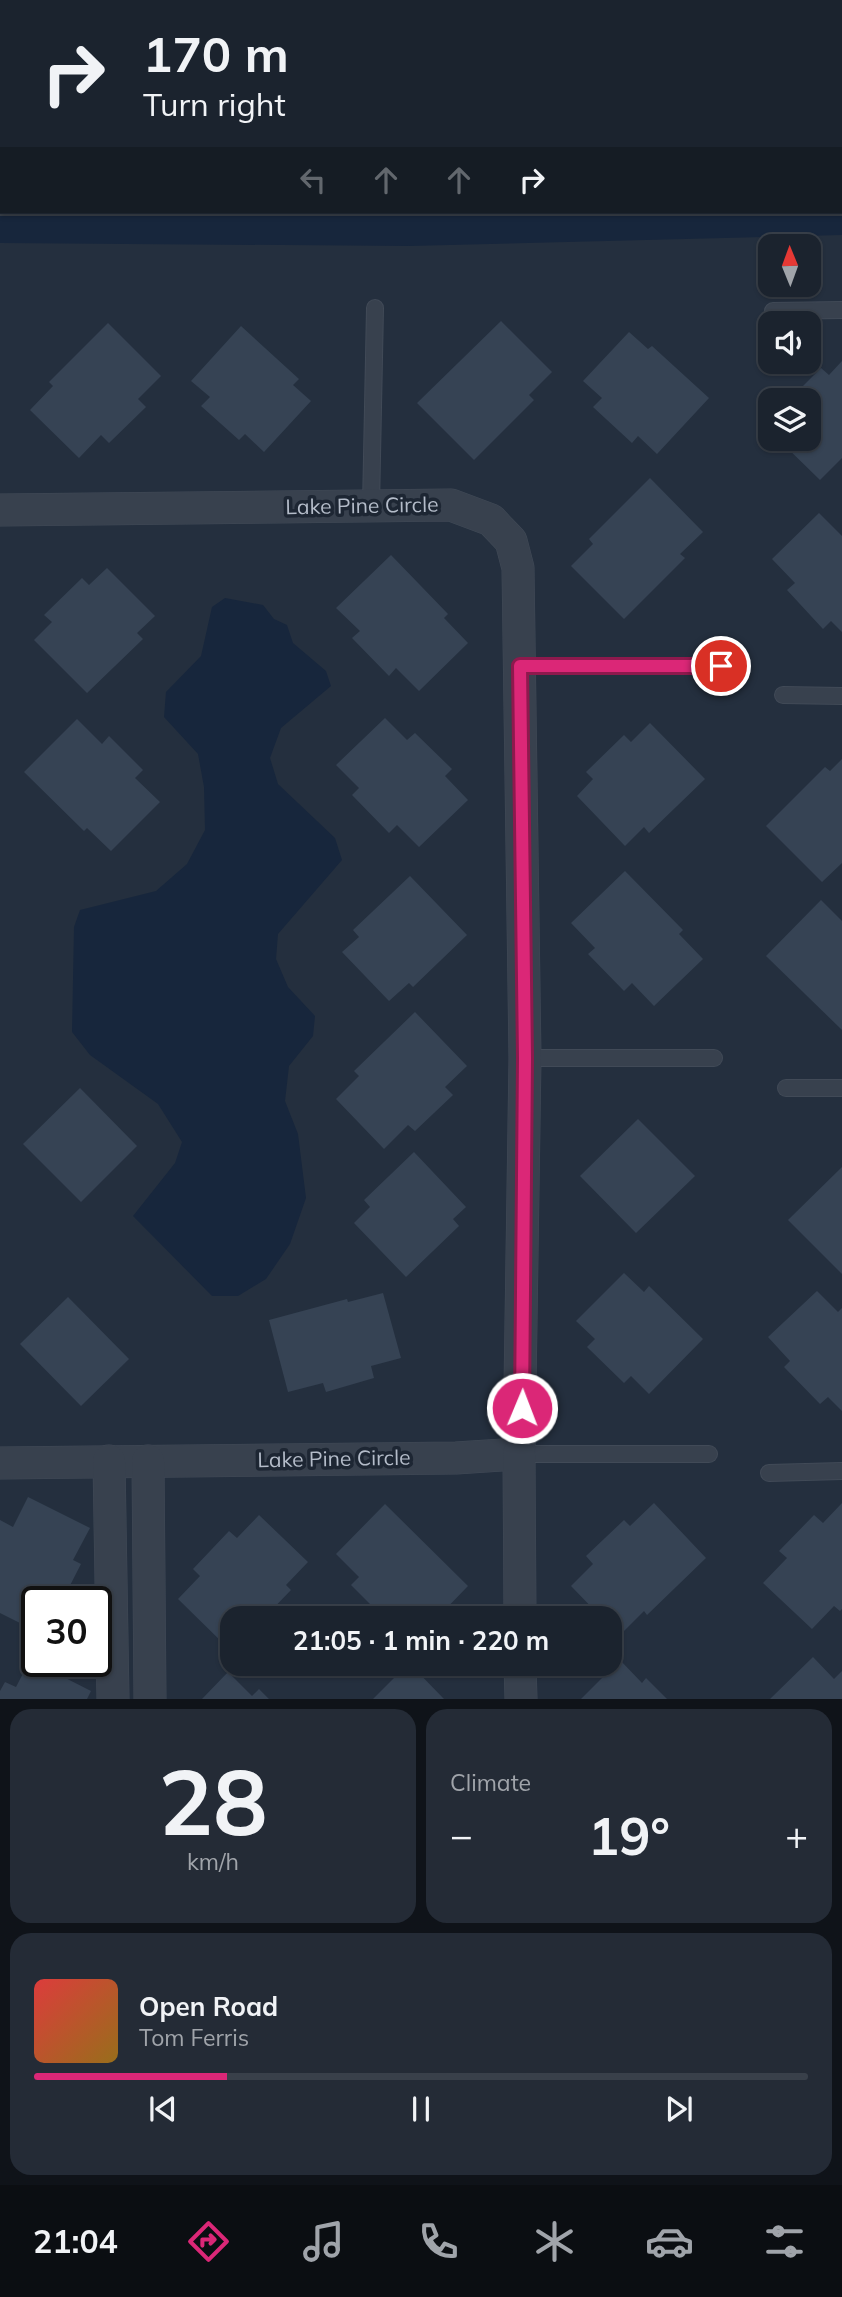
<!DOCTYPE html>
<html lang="en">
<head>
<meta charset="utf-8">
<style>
  :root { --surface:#1b232e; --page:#242b36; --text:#f1f3f6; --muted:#a0a4aa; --line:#39404a; --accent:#db2777 }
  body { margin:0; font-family:Mulish,sans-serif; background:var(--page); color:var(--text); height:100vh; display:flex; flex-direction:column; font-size:26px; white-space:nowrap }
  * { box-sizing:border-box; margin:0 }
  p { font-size:23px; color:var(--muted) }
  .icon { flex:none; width:38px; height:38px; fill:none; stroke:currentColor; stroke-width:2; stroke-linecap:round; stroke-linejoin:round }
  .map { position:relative; height:1699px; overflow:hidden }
  .side { display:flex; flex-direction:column; gap:10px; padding:10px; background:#0f1319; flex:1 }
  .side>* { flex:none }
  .banner { position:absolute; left:0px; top:0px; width:844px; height:214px; box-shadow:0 2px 5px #0004,0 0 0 2px var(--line); background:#1b232e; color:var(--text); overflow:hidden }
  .needle { width:46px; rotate:359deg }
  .tools { position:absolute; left:758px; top:234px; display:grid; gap:14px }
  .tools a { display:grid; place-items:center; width:63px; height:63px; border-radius:14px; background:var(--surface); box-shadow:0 2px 5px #0004,0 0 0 2px var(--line); font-size:35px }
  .speed { position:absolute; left:21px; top:1586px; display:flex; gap:14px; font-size:35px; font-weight:700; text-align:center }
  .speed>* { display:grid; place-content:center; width:91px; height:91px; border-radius:50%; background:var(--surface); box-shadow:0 2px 5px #0004,0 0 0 2px var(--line); line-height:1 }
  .speed .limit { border:4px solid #111; border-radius:10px; background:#fff; color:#111 }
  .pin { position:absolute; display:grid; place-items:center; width:60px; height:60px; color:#fff; margin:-30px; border:4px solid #fff; border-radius:50%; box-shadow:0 2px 7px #0007 }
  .me { position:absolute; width:77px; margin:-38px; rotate:1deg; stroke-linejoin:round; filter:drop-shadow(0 0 5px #0008) }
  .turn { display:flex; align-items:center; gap:24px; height:147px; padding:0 28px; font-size:32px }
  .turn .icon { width:91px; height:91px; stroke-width:2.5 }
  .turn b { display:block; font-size:49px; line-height:60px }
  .lanes { display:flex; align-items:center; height:66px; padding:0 28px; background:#0003; justify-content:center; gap:35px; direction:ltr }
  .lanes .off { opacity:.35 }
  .big { font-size:52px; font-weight:700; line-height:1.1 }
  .side .card { flex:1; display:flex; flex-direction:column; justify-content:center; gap:10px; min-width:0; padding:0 24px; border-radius:21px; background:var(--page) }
  .side .dial { align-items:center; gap:0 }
  .dial b { font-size:91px; line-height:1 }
  .song { display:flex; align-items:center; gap:21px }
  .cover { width:84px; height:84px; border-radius:10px; background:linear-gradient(135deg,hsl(0 70% 55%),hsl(40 70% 35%)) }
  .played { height:7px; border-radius:4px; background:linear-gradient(90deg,var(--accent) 25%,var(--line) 25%) }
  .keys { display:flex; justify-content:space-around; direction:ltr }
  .heat { display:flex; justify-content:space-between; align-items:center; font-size:38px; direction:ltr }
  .side .tiles { flex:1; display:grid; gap:10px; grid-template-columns:1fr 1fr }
  .card:last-child { grid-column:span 2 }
  .trip { position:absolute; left:220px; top:1606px; width:402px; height:70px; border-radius:21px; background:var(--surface); box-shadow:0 2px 5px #0004,0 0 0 2px var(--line); font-weight:700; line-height:70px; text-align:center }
  .tabs { display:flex; height:112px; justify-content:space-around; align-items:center; background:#0b0e12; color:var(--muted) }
  .tabs .icon { width:49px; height:49px }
  .tabs .active { color:var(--accent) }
  .tabs b { font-size:32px; color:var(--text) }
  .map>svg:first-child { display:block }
  .water { fill:#17263c }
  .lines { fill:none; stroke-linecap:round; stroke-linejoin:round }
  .canal { stroke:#17263c; stroke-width:30 }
  .building { fill:#364354 }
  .lane-casing { stroke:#414a57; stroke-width:18 }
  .street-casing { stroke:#414a57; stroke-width:33 }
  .lane { stroke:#38414e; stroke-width:16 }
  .street { stroke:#38414e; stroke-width:32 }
  .route-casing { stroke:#8e194d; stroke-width:18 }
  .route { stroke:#db2777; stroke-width:12 }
  .labels { text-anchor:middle; stroke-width:7; stroke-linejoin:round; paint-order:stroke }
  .street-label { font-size:21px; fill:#b4bcc9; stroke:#1d2633 }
</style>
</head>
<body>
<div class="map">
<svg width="842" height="1699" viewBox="0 0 842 1699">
  <rect width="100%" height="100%" fill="#242f3e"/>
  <polygon class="water" points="225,598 263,605 274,619 287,625 293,643 326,671 331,686 281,728 270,758 278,784 335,838 342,860 278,934 276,959 288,987 315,1016 313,1036 289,1066 285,1101 298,1134 306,1198 290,1244 266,1279 238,1296 212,1296 133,1216 175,1163 182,1142 158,1104 90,1055 72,1032 74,927 80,910 156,891 187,864 205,830 204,787 198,754 164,717 166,692 201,656 212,607"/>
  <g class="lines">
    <polyline class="canal" points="0,228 409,231 842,220"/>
  </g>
  <g class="building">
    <polygon points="501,321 552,372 529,395 534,400 474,460 417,403"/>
    <polygon points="108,323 161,376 138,399 146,407 109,443 101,435 79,458 30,410 53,386 49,382"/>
    <polygon points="241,326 299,379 293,385 311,401 264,452 245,434 239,440 201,406 210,397 191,381"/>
    <polygon points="629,332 648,349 652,346 709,398 657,454 638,436 632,443 593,407 602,398 583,381"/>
    <polygon points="842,361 842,458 820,480 778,439 808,439 808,401 788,401 821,368 829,375"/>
    <polygon points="650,478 703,532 680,554 685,558 624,619 571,566 593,544 589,539"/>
    <polygon points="819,513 842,536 842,632 831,621 823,629 787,590 795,583 772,559"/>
    <polygon points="391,555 448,614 444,618 468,643 419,691 396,668 389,676 352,638 360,631 336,608"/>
    <polygon points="107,568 155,616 137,633 143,639 87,693 34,640 52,622 44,615 82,578 89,585"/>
    <polygon points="385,718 407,740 415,733 452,769 445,776 468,800 419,847 397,825 389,833 352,795 359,788 336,765"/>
    <polygon points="77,719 102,744 109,736 143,770 135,778 160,802 111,851 87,828 84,831 24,772"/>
    <polygon points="650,723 705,779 649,833 644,827 625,846 577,796 593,779 586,772 624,735 631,742"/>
    <polygon points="842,759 842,863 822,882 766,826 825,767 830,771"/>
    <polygon points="625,871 683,930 679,934 703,959 654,1006 632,983 624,991 588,954 595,948 571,923"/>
    <polygon points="410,876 467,935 413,987 409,983 389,1001 342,952 359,937 353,930"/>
    <polygon points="821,900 842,921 842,1030 766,956"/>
    <polygon points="415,1012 467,1066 445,1087 453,1095 415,1131 408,1125 384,1149 336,1099 359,1076 354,1071"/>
    <polygon points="80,1088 137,1146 81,1202 23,1144"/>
    <polygon points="638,1119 695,1176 636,1233 580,1176"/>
    <polygon points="414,1152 466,1207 453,1219 459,1226 406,1277 354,1223 370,1207 364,1200"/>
    <polygon points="842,1167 842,1274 788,1220"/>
    <polygon points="624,1273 644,1292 649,1286 703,1339 649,1394 631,1376 624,1383 587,1347 595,1339 576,1321"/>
    <polygon points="817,1291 838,1312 842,1308 842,1411 828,1397 820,1404 784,1367 790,1361 768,1337"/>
    <polygon points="383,1293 401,1358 371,1366 374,1378 326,1392 323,1383 288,1392 269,1320 347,1299 348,1302"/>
    <polygon points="68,1297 129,1359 81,1406 20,1344"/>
    <polygon points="28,1497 90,1528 73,1560 81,1564 62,1601 37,1601 37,1625 34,1630 0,1613 0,1520 13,1527"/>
    <polygon points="654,1503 706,1558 647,1615 644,1611 619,1636 611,1627 611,1619 603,1619 571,1586 593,1564 586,1556 624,1520 630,1526"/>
    <polygon points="842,1503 842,1609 840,1611 834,1606 812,1629 763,1583 787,1558 779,1551 814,1515 823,1523"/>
    <polygon points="385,1504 468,1586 436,1619 400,1619 396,1615 391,1619 385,1619 351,1585 359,1577 336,1554"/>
    <polygon points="259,1515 308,1562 286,1585 291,1590 263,1619 233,1619 231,1651 178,1599 200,1576 193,1569 229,1531 237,1538"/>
    <polygon points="813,1657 834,1679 842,1671 842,1699 770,1699"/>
    <polygon points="30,1660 91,1691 87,1699 0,1699 0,1691 5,1682 16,1687"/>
    <polygon points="620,1660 642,1683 646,1678 667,1699 581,1699"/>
    <polygon points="408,1664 410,1664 444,1699 373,1699"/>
    <polygon points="228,1672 252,1696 259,1689 269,1699 202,1699"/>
  </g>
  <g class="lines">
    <g class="lane-casing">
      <g id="lane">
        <polyline points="773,311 842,310"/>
        <polyline points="371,506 375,308"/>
        <polyline points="520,666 721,666"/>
        <polyline points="783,695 842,696"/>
        <polyline points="525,1058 714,1058"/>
        <polyline points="786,1088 842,1088"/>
        <polyline points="519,1454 709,1454"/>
        <polyline points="769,1473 842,1471"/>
      </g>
    </g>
    <g class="street-casing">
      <g id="street">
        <polyline points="390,2 390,0"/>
        <polyline points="0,510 451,505 491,520 511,541 518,568 525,1058 519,1454 456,1458 0,1463"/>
        <polyline points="519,1454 520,1619"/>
        <polyline points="109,1461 113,1699"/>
        <polyline points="148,1461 150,1699"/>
        <polyline points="520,1664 521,1699"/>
      </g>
    </g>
    <use href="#lane" class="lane"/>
    <use href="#street" class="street"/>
  </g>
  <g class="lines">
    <g class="route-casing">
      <polyline id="route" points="522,1408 525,1058 520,666 721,666"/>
    </g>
    <use href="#route" class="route"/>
  </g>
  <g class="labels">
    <g class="street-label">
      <text transform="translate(362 506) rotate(-1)" y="7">Lake Pine Circle</text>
      <text transform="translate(334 1459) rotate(-1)" y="7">Lake Pine Circle</text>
    </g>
  </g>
</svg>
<div class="tools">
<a><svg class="needle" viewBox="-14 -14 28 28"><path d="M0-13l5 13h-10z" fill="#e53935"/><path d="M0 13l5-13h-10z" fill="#a0a4aa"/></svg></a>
<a><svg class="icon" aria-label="sound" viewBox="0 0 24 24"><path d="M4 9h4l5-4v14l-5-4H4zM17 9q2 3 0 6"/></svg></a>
<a><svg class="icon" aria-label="layers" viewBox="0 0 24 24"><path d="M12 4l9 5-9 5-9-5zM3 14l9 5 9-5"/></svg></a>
</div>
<div class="speed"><div class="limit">30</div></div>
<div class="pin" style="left:721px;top:666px;background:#d93025"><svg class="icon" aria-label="arrive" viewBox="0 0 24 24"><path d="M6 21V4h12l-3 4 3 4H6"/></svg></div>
<svg class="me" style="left:522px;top:1408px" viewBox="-20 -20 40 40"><circle r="17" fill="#db2777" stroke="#fff" stroke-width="3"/><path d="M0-11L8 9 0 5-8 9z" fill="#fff"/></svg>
<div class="trip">21:05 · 1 min · 220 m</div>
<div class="banner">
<div class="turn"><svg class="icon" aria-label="right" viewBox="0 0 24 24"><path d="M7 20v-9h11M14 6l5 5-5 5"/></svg><div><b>170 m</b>Turn right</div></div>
<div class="lanes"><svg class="icon off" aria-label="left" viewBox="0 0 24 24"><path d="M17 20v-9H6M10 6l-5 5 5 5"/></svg><svg class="icon off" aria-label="ahead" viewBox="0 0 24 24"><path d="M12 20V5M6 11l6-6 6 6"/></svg><svg class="icon off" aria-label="ahead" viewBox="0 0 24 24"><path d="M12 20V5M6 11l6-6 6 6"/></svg><svg class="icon" aria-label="right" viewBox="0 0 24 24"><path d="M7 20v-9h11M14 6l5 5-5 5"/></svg></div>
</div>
</div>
<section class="side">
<div class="tiles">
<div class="card dial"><b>28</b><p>km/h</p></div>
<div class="card"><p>Climate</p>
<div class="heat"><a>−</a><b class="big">19°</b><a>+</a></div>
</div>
<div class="card">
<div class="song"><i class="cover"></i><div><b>Open Road</b><p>Tom Ferris</p></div></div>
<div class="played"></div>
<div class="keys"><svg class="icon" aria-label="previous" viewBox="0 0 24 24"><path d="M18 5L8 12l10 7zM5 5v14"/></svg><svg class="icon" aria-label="pause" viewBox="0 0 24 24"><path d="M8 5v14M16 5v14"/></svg><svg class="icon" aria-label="next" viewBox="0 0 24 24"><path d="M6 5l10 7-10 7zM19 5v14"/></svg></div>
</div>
</div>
</section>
<nav class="tabs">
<b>21:04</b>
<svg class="icon active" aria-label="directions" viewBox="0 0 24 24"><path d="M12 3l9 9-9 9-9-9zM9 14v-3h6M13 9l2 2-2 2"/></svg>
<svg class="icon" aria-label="music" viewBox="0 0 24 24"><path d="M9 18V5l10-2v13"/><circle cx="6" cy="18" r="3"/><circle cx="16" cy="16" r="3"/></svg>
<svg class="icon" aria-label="phone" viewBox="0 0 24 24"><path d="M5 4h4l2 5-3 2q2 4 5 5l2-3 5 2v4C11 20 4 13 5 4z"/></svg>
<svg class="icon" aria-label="climate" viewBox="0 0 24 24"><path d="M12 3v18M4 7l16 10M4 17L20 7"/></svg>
<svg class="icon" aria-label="car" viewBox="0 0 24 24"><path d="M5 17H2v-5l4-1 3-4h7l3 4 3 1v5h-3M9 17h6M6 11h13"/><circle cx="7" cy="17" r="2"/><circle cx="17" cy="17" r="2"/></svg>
<svg class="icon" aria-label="filters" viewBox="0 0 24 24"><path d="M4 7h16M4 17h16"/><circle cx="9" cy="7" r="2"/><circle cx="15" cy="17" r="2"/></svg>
</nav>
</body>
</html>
